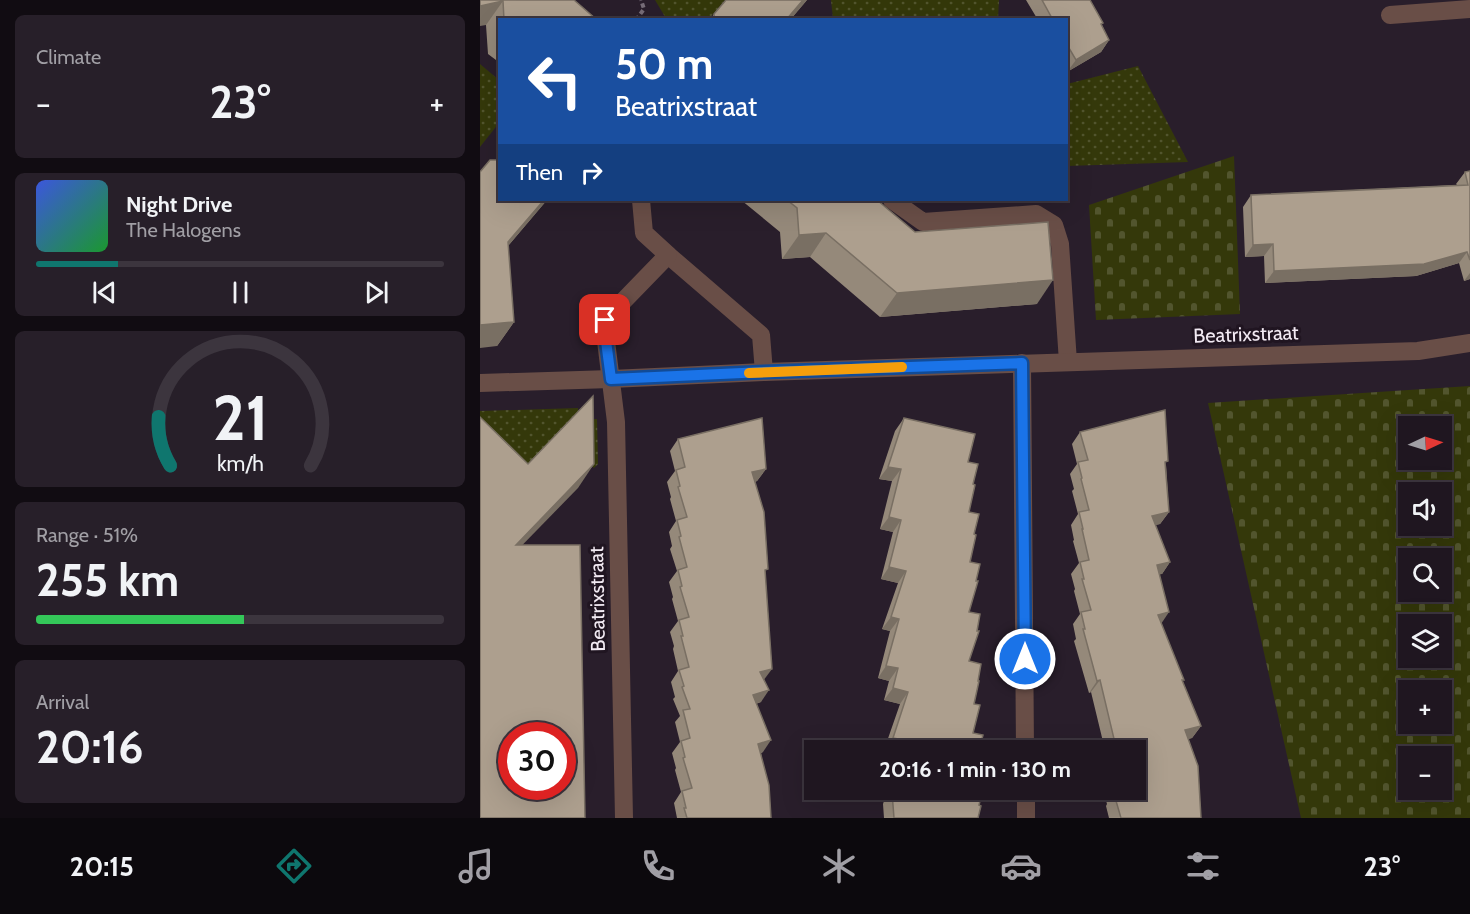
<!DOCTYPE html>
<html lang="en">
<head>
<meta charset="utf-8">
<style>
  :root { --surface:#1f1620; --page:#271f29; --text:#f1f3f6; --muted:#a19fa5; --line:#3c353e; --accent:#0f766e }
  body { margin:0; font-family:Cabin,sans-serif; background:var(--page); color:var(--text); height:100vh; display:flex; flex-direction:column; font-size:22px; white-space:nowrap }
  * { box-sizing:border-box; margin:0 }
  p { font-size:20px; color:var(--muted) }
  .icon { flex:none; width:33px; height:33px; fill:none; stroke:currentColor; stroke-width:2; stroke-linecap:round; stroke-linejoin:round }
  .map { position:relative; flex:1; overflow:hidden }
  .drawer { display:flex; flex-direction:column; gap:15px; padding:15px; background:#110c12; width:480px }
  .drawer>* { flex:none }
  .guide { position:absolute; left:18px; top:18px; width:570px; height:183px; border-radius:0px; box-shadow:0 6px 24px #0002,0 0 0 2px var(--line); background:#1a4fa0; color:#fff; overflow:hidden }
  .needle { width:39px; rotate:86deg }
  .tools { position:absolute; left:918px; top:416px; display:grid; gap:12px }
  .tools a { display:grid; place-items:center; width:54px; height:54px; border-radius:0px; background:var(--surface); box-shadow:0 6px 24px #0002,0 0 0 2px var(--line); font-size:30px }
  .speed { position:absolute; left:18px; top:722px; display:flex; gap:12px; font-size:30px; font-weight:700; text-align:center }
  .speed>* { display:grid; place-content:center; width:78px; height:78px; border-radius:50%; background:var(--surface); box-shadow:0 6px 24px #0002,0 0 0 2px var(--line); line-height:1 }
  .speed .limit { border:9px solid #d22; background:#fff; color:#111 }
  .pin { position:absolute; display:grid; place-items:center; width:51px; height:51px; color:#fff; margin:-26px; border-radius:12px; box-shadow:0 3px 9px #0006 }
  .me { position:absolute; width:66px; margin:-33px; rotate:0deg; stroke-linejoin:round; filter:drop-shadow(0 0 4px #0008) }
  .turn { display:flex; align-items:center; gap:21px; height:126px; padding:0 18px; font-size:27px }
  .turn .icon { width:78px; height:78px; stroke-width:2.5 }
  .turn b { display:block; font-size:42px; line-height:51px }
  .then { display:flex; align-items:center; height:57px; padding:0 18px; background:#0003; gap:12px; font-size:22px }
  .big { font-size:45px; font-weight:800; line-height:1.1 }
  .drawer .card { flex:1; display:flex; flex-direction:column; justify-content:center; gap:9px; min-width:0; padding:0 21px; border-radius:9px; background:var(--page) }
  .drawer .dial { align-items:center; gap:0 }
  .dial svg { height:156px; overflow:visible; fill:none; stroke:var(--line); stroke-width:7; stroke-linecap:round; text-anchor:middle }
  .dial text { fill:var(--text); stroke:none }
  .song { display:flex; align-items:center; gap:18px }
  .cover { width:72px; height:72px; border-radius:9px; background:linear-gradient(135deg,hsl(230 70% 55%),hsl(130 70% 35%)) }
  .played { height:6px; border-radius:3px; background:linear-gradient(90deg,var(--accent) 20%,var(--line) 20%) }
  .keys { display:flex; justify-content:space-around; direction:ltr }
  .heat { display:flex; justify-content:space-between; align-items:center; font-size:33px; direction:ltr }
  .charge { height:9px; border-radius:4px; background:linear-gradient(90deg,#34c759 51%,var(--line) 0) }
  .trip { position:absolute; left:324px; top:740px; width:342px; height:60px; border-radius:0px; background:var(--surface); box-shadow:0 6px 24px #0002,0 0 0 2px var(--line); font-weight:800; line-height:60px; text-align:center }
  .menu { display:flex; height:96px; justify-content:space-around; align-items:center; background:#0c090d; color:var(--muted) }
  .menu .icon { width:42px; height:42px }
  .menu .on { color:var(--accent) }
  .menu b { font-size:27px; color:var(--text) }
  main { display:flex; flex:1; min-height:0 }
  .map>svg:first-child { display:block }
  .grass { fill:url(#grass-dots) }
  .cemetery { fill:url(#cemetery-stones); fill-rule:evenodd }
  .lines { fill:none; stroke-linecap:round; stroke-linejoin:round }
  .path { stroke:#776d78; stroke-width:4; stroke-dasharray:4.5 3; stroke-linecap:butt }
  .service { stroke:#694e47; stroke-width:18 }
  .minor { stroke:#694e47; stroke-width:18 }
  .wall { fill:#95897a }
  .shaded-wall { fill:#796f63 }
  .building { fill:#ad9f8e; stroke:#796f63; stroke-width:1.5; fill-rule:evenodd }
  .route-casing { stroke:#114b97; stroke-width:15 }
  .route { stroke:#1a73e8; stroke-width:10 }
  .slow { stroke:#f59e0b; stroke-width:10 }
  .labels { text-anchor:middle; stroke-width:6; stroke-linejoin:round; paint-order:stroke }
  .street-label { font-size:20px; fill:#f2eaf3; stroke:#201521 }
</style>
</head>
<body>
<main>
<section class="drawer">
<div class="card"><p>Climate</p>
<div class="heat"><a>−</a><b class="big">23°</b><a>+</a></div>
</div>
<div class="card">
<div class="song"><i class="cover"></i><div><b>Night Drive</b><p>The Halogens</p></div></div>
<div class="played"></div>
<div class="keys"><svg class="icon" aria-label="previous" viewBox="0 0 24 24"><path d="M18 5L8 12l10 7zM5 5v14"/></svg><svg class="icon" aria-label="pause" viewBox="0 0 24 24"><path d="M8 5v14M16 5v14"/></svg><svg class="icon" aria-label="next" viewBox="0 0 24 24"><path d="M6 5l10 7-10 7zM19 5v14"/></svg></div>
</div>
<div class="card dial"><svg viewBox="0 0 100 80">
<path d="M14 69A42 42 0 1 1 86 69"/>
<path d="M14 69A42 42 0 0 1 8 44" stroke="#0f766e"/>
<text x="50" y="56" font-size="32" font-weight="700">21</text>
<text x="50" y="72" font-size="11">km/h</text>
</svg></div>
<div class="card"><p>Range · 51%</p><b class="big">255 km</b><div class="charge"></div></div>
<div class="card"><p>Arrival</p><b class="big">20:16</b></div>
</section>
<div class="map">
<svg width="990" height="818" viewBox="0 0 990 818">
  <defs>
    <pattern id="grass-dots" width="8" height="8" patternUnits="userSpaceOnUse" patternTransform="scale(1.5)"><rect width="8" height="8" fill="#34380a"/><path d="M2 2h.1M6 6h.1" fill="none" stroke="#52552e" stroke-width="1.8" stroke-linecap="round"/></pattern>
    <pattern id="cemetery-stones" width="16" height="16" patternUnits="userSpaceOnUse" patternTransform="scale(1.5)"><rect width="16" height="16" fill="#34380a"/><path d="M2 7V4a2 2 0 0 1 4 0v3zM10 15v-3a2 2 0 0 1 4 0v3z" fill="#52552e"/></pattern>
  </defs>
  <rect width="100%" height="100%" fill="#291e2b"/>
  <g class="grass">
    <polygon points="175,0 245,0 229,19 187,20"/>
    <polygon points="351,0 519,0 518,19 353,19"/>
    <polygon points="0,64 19,80 19,123 0,147"/>
    <polygon points="658,66 708,162 587,166 587,84"/>
    <polygon points="98,408 99,420 117,419 118,464 114,468 110,465 31,488 0,457 0,411"/>
  </g>
  <g class="cemetery">
    <polygon points="754,156 760,314 616,320 609,205"/>
    <path d="M990,386V818H821L728,403ZM928,426H962V459H928ZM928,492H962V525H928ZM928,558H962V591H928ZM928,624H962V657H928ZM928,690H962V723H928ZM928,756H962V789H928Z"/>
  </g>
  <g class="lines">
    <polyline class="path" points="156,20 164,9 161,0"/>
    <g class="service">
      <polyline points="910,15 990,9"/>
      <polyline points="412,200 443,222 556,214 574,225 580,244 588,362"/>
    </g>
    <g class="minor">
      <polyline points="188,255 281,335 284,372"/>
      <polyline points="542,363 545,750"/>
      <polyline points="0,383 131,379 284,372 938,351 990,343"/>
      <polyline points="546,789 546,818"/>
      <polyline points="144,818 136,422 126,341 125,320 188,255 164,233 161,200"/>
    </g>
  </g>
  <g class="wall">
    <polygon points="0,0 94,0 117,20 20,20 20,63 8,54 6,25"/>
    <polygon points="327,0 310,20 230,20 234,14"/>
    <polygon points="546,0 610,0 629,40 621,52 587,72 586,70 586,20 558,20"/>
    <polygon points="20,152 20,200 67,200 28,246 34,322 17,346 17,156"/>
    <polygon points="990,171 990,279 984,281 979,263 936,276 785,283 784,256 765,257 763,207 771,195 977,185 976,184 985,172"/>
    <polygon points="261,200 397,200 435,232 557,304 400,317 330,257 302,259 300,232"/>
    <polygon points="424,418 488,462 493,484 489,512 494,534 490,562 489,661 494,704 493,733 499,750 404,750 420,704 404,700 409,681 398,678 410,631 402,629 418,583 401,579 413,532 400,529 412,481 399,479 415,431"/>
    <polygon points="600,432 686,465 689,512 680,524 675,525 690,562 682,574 679,574 681,623 703,682 721,726 712,738 708,739 721,818 629,818 626,806 627,804 623,789 656,789 656,750 625,750 611,692 609,693 594,641 596,639 593,624 600,614 594,591 595,589 591,574 599,563 593,541 594,540 591,525 598,514 592,491 594,489 590,474 597,464 592,444"/>
    <polygon points="198,439 286,469 277,481 275,482 285,573 284,680 281,702 276,704 283,752 281,753 291,818 197,818 194,803 201,792 195,770 196,768 192,753 200,742 195,722 200,716 193,699 195,697 191,682 198,671 193,649 194,646 190,632 198,621 192,599 193,597 189,582 197,571 190,549 192,546 189,532 196,521 190,499 191,497 187,482 195,471 190,451"/>
    <polygon points="408,789 503,789 499,805 498,818 404,818 403,804"/>
  </g>
  <g class="shaded-wall">
    <polygon points="323,0 327,0 310,20 306,20"/>
    <polygon points="23,1 6,25 0,26 0,6"/>
    <polygon points="629,40 621,52 587,72 596,60"/>
    <polygon points="64,200 67,200 11,266 28,242"/>
    <polygon points="346,233 330,257 302,259 319,235"/>
    <polygon points="793,244 784,256 765,257 773,245"/>
    <polygon points="987,252 979,263 936,276 785,283 794,271"/>
    <polygon points="990,273 990,279 984,281"/>
    <polygon points="573,280 557,304 400,317 417,293"/>
    <polygon points="34,322 17,346 0,348 0,325"/>
    <polygon points="114,464 98,488 19,569 36,545"/>
    <polygon points="408,467 421,469 412,481 399,479"/>
    <polygon points="286,469 277,481 264,484 272,472"/>
    <polygon points="689,512 680,524 663,528 672,516"/>
    <polygon points="409,517 421,520 413,532 400,529"/>
    <polygon points="690,562 682,574 668,577 677,565"/>
    <polygon points="409,567 426,571 418,583 401,579"/>
    <polygon points="689,612 681,624 678,615"/>
    <polygon points="411,617 419,619 410,631 402,629"/>
    <polygon points="406,666 418,668 409,681 398,678"/>
    <polygon points="292,669 283,681 280,672"/>
    <polygon points="620,680 611,692 609,693 617,681"/>
    <polygon points="413,688 428,692 420,704 404,700"/>
    <polygon points="289,690 281,702 264,707 273,695"/>
    <polygon points="721,726 712,738 697,742 705,730"/>
    <polygon points="413,738 429,741 422,750 404,750"/>
    <polygon points="291,740 283,752 270,756 278,744"/>
  </g>
  <g class="building">
    <polygon points="0,0 94,0 117,20 24,20 23,1 0,6"/>
    <polygon points="246,0 323,0 306,20 235,20 234,14"/>
    <polygon points="562,0 610,0 623,23 621,24 629,40 596,60 586,43 586,20 573,20"/>
    <polygon points="10,160 20,160 20,200 64,200 28,242 34,322 0,325 0,172"/>
    <polygon points="990,171 990,260 987,252 944,264 794,271 793,244 773,245 771,195 988,185 985,172"/>
    <polygon points="307,200 397,200 435,232 568,222 573,280 417,293 346,233 319,235 317,208"/>
    <path d="M113,396L114,464L36,545H100L105,818H0V417L48,464ZM32,735H82V786H32Z"/>
    <polygon points="685,410 688,461 685,462 689,512 672,516 690,562 677,565 689,612 678,615 704,680 702,680 721,726 705,730 718,766 721,818 641,818 634,794 635,793 634,789 656,789 656,750 634,750 633,744 635,743 620,680 617,681 603,629 605,629 601,612 611,610 602,579 604,579 600,562 609,560 602,529 603,529 599,512 609,510 601,479 602,478 598,462 608,460 600,432"/>
    <polygon points="282,418 286,469 272,472 284,512 288,569 285,570 292,669 280,672 289,690 273,695 291,740 278,744 289,785 291,818 207,818 204,808 206,808 202,791 212,788 203,758 205,757 201,741 210,738 203,710 210,709 202,687 204,686 199,670 209,667 201,636 203,636 199,620 209,617 200,587 202,586 198,570 207,567 199,537 201,536 197,520 207,517 198,487 200,486 196,470 205,467 198,439"/>
    <polygon points="424,418 495,434 488,462 498,464 493,484 495,485 489,512 499,514 494,534 496,535 490,562 500,564 496,581 498,581 489,612 500,614 497,631 499,631 489,661 501,664 498,681 499,681 494,704 500,705 493,733 503,735 499,750 426,750 429,741 413,738 428,692 413,688 418,668 406,666 419,619 411,617 426,571 409,567 421,520 409,517 421,469 408,467"/>
    <polygon points="413,789 503,789 499,805 501,806 498,818 414,818 412,792"/>
  </g>
  <g class="lines">
    <g class="route-casing">
      <polyline id="route" points="125,320 126,341 131,379 284,372 542,363 545,659"/>
    </g>
    <use href="#route" class="route"/>
    <polyline class="slow" points="269,373 422,367"/>
  </g>
  <g class="labels">
    <g class="street-label">
      <text transform="translate(766 334) rotate(-2)" y="7">Beatrixstraat</text>
      <text transform="translate(117 599) rotate(-91)" y="7">Beatrixstraat</text>
    </g>
  </g>
</svg>
<div class="tools">
<a><svg class="needle" viewBox="-14 -14 28 28"><path d="M0-13l5 13h-10z" fill="#e53935"/><path d="M0 13l5-13h-10z" fill="#a19fa5"/></svg></a>
<a><svg class="icon" aria-label="sound" viewBox="0 0 24 24"><path d="M4 9h4l5-4v14l-5-4H4zM17 9q2 3 0 6"/></svg></a>
<a><svg class="icon" aria-label="search" viewBox="0 0 24 24"><circle cx="10" cy="10" r="6"/><path d="M15 15l6 6"/></svg></a>
<a><svg class="icon" aria-label="layers" viewBox="0 0 24 24"><path d="M12 4l9 5-9 5-9-5zM3 14l9 5 9-5"/></svg></a>
<a>+</a>
<a>−</a>
</div>
<div class="speed"><div class="limit">30</div></div>
<div class="pin" style="left:125px;top:320px;background:#d93025"><svg class="icon" aria-label="arrive" viewBox="0 0 24 24"><path d="M6 21V4h12l-3 4 3 4H6"/></svg></div>
<svg class="me" style="left:545px;top:659px" viewBox="-20 -20 40 40"><circle r="17" fill="#1a73e8" stroke="#fff" stroke-width="3"/><path d="M0-11L8 9 0 5-8 9z" fill="#fff"/></svg>
<div class="trip">20:16 · 1 min · 130 m</div>
<div class="guide">
<div class="turn"><svg class="icon" aria-label="left" viewBox="0 0 24 24"><path d="M17 20v-9H6M10 6l-5 5 5 5"/></svg><div><b>50 m</b>Beatrixstraat</div></div>
<div class="then">Then<svg class="icon" aria-label="right" viewBox="0 0 24 24"><path d="M7 20v-9h11M14 6l5 5-5 5"/></svg></div>
</div>
</div>
</main>
<nav class="menu">
<b>20:15</b>
<svg class="icon on" aria-label="directions" viewBox="0 0 24 24"><path d="M12 3l9 9-9 9-9-9zM9 14v-3h6M13 9l2 2-2 2"/></svg>
<svg class="icon" aria-label="music" viewBox="0 0 24 24"><path d="M9 18V5l10-2v13"/><circle cx="6" cy="18" r="3"/><circle cx="16" cy="16" r="3"/></svg>
<svg class="icon" aria-label="phone" viewBox="0 0 24 24"><path d="M5 4h4l2 5-3 2q2 4 5 5l2-3 5 2v4C11 20 4 13 5 4z"/></svg>
<svg class="icon" aria-label="climate" viewBox="0 0 24 24"><path d="M12 3v18M4 7l16 10M4 17L20 7"/></svg>
<svg class="icon" aria-label="car" viewBox="0 0 24 24"><path d="M5 17H2v-5l4-1 3-4h7l3 4 3 1v5h-3M9 17h6M6 11h13"/><circle cx="7" cy="17" r="2"/><circle cx="17" cy="17" r="2"/></svg>
<svg class="icon" aria-label="filters" viewBox="0 0 24 24"><path d="M4 7h16M4 17h16"/><circle cx="9" cy="7" r="2"/><circle cx="15" cy="17" r="2"/></svg>
<b>23°</b>
</nav>
</body>
</html>
